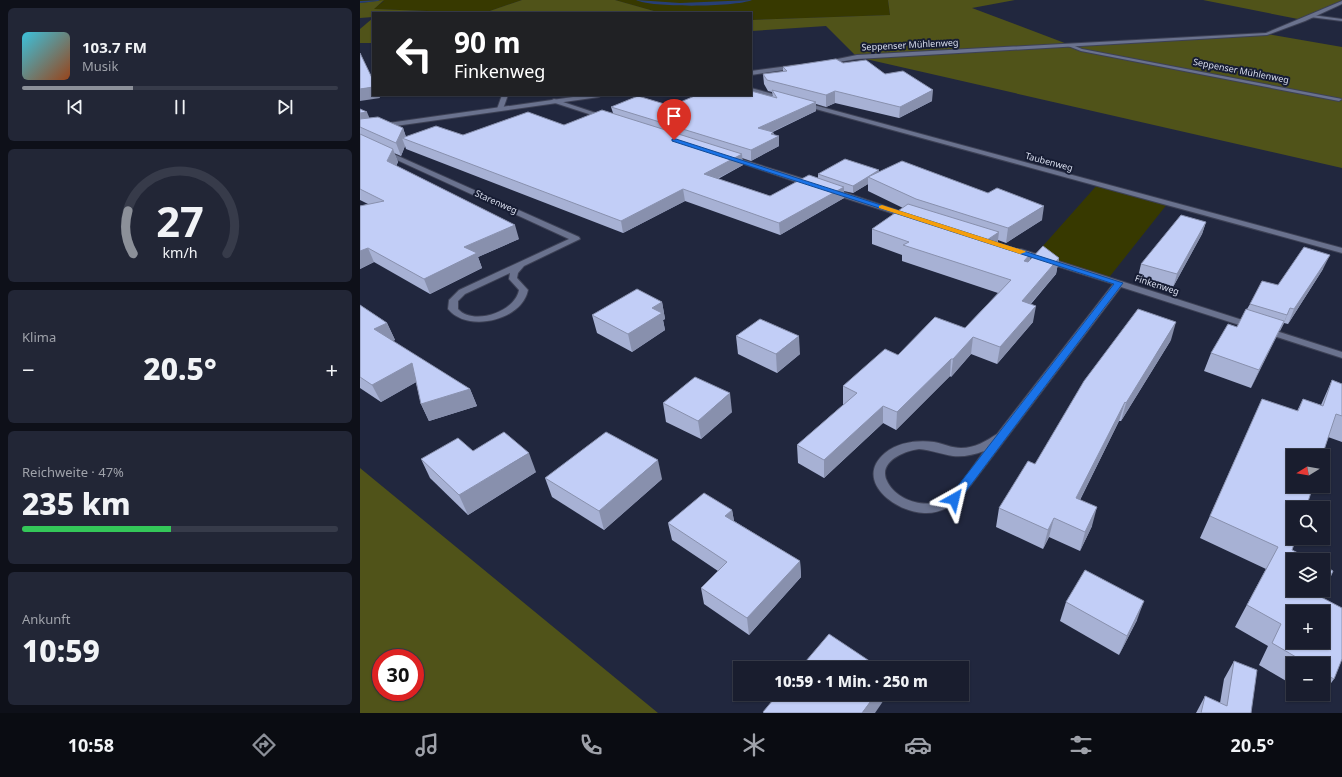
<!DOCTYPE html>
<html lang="de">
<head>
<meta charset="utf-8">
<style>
  :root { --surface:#191d2e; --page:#222636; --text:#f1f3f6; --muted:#9fa2aa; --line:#373b4a; --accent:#8c9099 }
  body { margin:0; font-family:"Noto Sans",sans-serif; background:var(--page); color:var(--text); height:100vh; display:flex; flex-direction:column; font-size:15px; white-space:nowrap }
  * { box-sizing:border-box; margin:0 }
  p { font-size:13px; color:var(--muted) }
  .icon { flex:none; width:22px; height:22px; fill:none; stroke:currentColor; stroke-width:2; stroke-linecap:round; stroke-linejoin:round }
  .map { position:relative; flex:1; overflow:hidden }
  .drawer { display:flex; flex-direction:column; gap:8px; padding:8px; background:#0e1019; width:360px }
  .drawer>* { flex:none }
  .banner { position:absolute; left:12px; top:12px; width:380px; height:84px; border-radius:0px; box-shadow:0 1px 3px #0004,0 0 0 1px var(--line); background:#202124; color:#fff; overflow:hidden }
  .needle { width:26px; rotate:259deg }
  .buttons { position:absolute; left:926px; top:449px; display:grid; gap:8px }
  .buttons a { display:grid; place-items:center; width:44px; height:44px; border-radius:0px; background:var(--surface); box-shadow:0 1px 3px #0004,0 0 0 1px var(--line); font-size:20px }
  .speed { position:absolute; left:12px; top:649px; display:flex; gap:8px; font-size:20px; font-weight:700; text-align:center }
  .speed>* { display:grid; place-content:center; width:52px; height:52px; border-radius:50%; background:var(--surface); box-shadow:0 1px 3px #0004,0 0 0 1px var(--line); line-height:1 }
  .speed .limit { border:6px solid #d22; background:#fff; color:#111 }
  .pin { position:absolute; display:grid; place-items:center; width:34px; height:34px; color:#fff; margin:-41px -17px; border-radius:50% 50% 50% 0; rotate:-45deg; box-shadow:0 0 4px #0007 }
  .pin .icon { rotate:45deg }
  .me { position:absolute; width:44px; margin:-22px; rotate:37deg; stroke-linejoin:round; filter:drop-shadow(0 0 3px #0008) }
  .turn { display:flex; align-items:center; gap:14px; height:84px; padding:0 16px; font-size:18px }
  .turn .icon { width:52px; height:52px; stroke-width:2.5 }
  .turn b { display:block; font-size:28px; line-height:34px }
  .big { font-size:30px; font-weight:800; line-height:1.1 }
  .drawer .card { flex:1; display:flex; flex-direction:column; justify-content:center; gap:6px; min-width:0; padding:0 14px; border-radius:6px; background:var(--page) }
  .drawer .dial { align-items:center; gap:0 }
  .dial svg { height:104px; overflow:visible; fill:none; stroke:var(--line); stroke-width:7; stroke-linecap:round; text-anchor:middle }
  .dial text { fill:var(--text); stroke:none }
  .song { display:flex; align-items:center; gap:12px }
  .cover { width:48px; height:48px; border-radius:6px; background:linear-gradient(135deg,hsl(190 70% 55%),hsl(20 70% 35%)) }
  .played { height:4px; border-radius:2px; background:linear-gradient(90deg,var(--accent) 35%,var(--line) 35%) }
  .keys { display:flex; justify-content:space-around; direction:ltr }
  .heat { display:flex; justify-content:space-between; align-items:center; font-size:22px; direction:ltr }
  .charge { height:6px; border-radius:3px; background:linear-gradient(90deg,#34c759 47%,var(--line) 0) }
  .trip { position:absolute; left:373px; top:661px; width:236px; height:40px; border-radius:0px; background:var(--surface); box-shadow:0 1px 3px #0004,0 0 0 1px var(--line); font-weight:800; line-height:40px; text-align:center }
  .dock { display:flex; height:64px; justify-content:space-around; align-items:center; background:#0a0c12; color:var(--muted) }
  .dock .icon { width:28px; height:28px }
  .dock .selected { color:var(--accent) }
  .dock b { font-size:18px; color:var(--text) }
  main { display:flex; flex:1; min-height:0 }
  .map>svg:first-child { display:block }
  .green { fill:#373900 }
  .forest { fill:#505319; fill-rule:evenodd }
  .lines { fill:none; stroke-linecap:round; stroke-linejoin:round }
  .stream { fill:#273f76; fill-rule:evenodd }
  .minor-casing { stroke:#3d4155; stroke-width:2 }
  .tertiary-casing { stroke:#3d4155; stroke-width:2 }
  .minor { fill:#6a728e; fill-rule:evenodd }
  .tertiary { fill:#6a728e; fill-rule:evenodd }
  .wall { fill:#a7b1d4 }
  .shaded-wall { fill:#8890ad }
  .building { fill:#c2cef7; stroke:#8890ad; fill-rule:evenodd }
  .route { fill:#1a73e8; stroke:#114b97 }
  .slow { fill:#f59e0b }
  .labels { text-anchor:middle; stroke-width:4; stroke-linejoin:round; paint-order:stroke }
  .far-street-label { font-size:9px; fill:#dadfef; stroke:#171d34 }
</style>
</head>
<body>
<main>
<section class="drawer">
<div class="card">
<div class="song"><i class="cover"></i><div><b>103.7 FM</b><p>Musik</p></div></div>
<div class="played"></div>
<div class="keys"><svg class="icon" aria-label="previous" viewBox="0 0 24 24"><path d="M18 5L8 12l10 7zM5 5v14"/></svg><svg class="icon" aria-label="pause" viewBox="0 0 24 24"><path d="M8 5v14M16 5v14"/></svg><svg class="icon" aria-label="next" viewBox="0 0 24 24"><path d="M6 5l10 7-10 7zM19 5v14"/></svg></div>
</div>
<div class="card dial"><svg viewBox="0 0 100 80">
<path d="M14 69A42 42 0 1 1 86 69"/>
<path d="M14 69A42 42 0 0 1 10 36" stroke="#8c9099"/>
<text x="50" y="56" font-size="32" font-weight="700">27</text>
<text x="50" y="72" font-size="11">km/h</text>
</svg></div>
<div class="card"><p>Klima</p>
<div class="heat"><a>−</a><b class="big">20.5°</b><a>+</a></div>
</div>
<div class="card"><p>Reichweite · 47%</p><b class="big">235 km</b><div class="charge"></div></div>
<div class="card"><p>Ankunft</p><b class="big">10:59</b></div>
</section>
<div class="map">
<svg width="982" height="713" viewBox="0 0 982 713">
  <rect width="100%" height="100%" fill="#21273e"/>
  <g class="green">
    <polygon points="0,0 162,0 124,13 13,9 24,1 0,3"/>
    <polygon points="255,0 528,0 530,15 391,20 391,13 301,13"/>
    <polygon points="738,184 808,203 747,280 674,256"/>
  </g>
  <g class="forest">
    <polygon points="24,0 14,9 119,13 13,13 13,17 0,18 0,3"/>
    <polygon points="162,0 255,0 301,13 124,13"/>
    <polygon points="528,0 655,0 612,8 710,45 907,34 982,47 982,168 497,57 466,26 391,31 391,20 530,15"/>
    <polygon points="843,0 982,0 982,2 943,20"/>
    <polygon points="13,18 13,43 0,43 0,29"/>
    <path d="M0,468L298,713H0ZM21,658H55V692H21Z"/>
  </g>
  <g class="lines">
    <g class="stream">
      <polygon points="20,0 18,1 0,3 0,1"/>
      <path d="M276,0L320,3L392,0C376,7 292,8 276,0Z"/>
    </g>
    <g class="minor-casing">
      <g id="minor">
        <polygon points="952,15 982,19 982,21 950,17"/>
        <polygon points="710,44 722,49 982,99 979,101 721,51 708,46"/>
        <polygon points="391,88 428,98 429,99 426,101 391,92"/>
        <polygon points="142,95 148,95 143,109 140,111 137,109"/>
        <polygon points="194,99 245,116 246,117 241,118 192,102 192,100"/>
        <polygon points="443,102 982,248 982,253 441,105 440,104"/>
        <path d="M0,139L219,237L220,239L164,266L158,273L157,278L168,290C162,321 107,333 88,309L89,300L99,290L209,239L0,143ZM150,273L149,279L159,290C155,312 113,326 98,309V301L105,294Z"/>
        <polygon points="371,156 454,182 455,184 448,186 369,159 369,157"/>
        <polygon points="469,189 475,189 554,216 553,218 547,218 469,193"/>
        <path d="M655,249H661L982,352V358L761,287L598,502C588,508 576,514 564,513C535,512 493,480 525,453C538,442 558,440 574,442C584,444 592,448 601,448C615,448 626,441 637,434L753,284L655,253ZM559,449C571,450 581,454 593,456C603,457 614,455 624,451C614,465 602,484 590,495C573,511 539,503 528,483C516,463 543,451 559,449Z"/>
      </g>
    </g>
    <g class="tertiary-casing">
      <g id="tertiary">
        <polygon points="982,1 982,4 945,21 907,35 497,59 466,64 463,62 497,55 906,33"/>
        <polygon points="436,65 438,66 438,68 391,75 391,71"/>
        <polygon points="227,95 242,95 239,97 0,131 0,127"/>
      </g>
    </g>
    <use href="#minor" class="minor"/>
    <use href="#tertiary" class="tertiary"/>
  </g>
  <g class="wall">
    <polygon points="483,63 525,74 572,101 539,118 475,103 466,107 456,104 456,111 413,132 419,146 391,161 382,158 383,165 358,179 410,196 458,178 458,174 519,172 682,220 646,243 638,240 638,243 671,253 670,260 699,258 696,274 671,304 673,322 637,364 611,354 591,377 590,376 536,430 523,423 464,478 438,463 437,445 484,404 483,404 483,386 538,355 605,328 638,293 542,261 542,255 512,244 512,229 543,208 508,191 508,184 493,193 484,191 484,198 420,235 325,201 263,233 46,149 45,146 41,156 34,153 38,162 36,166 159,239 118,257 122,268 70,294 14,262 0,269 0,206 8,204 0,200 0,109 9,118 43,128 46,137 103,135 204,125 253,113 251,107 311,106 413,96 412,92 408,91 404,84 403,74 423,72 423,67"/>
    <polygon points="846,222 842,234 813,287 778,277 781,264"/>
    <polygon points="963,269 928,324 924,323 920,331 919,330 891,388 844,371 851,353 877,327 887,309 890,304 918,285"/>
    <polygon points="302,302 305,319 303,320 305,330 272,352 237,333 232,315"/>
    <polygon points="0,305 27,323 35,340 32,341 110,389 117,406 69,421 61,404 56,382 21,402 0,388"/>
    <polygon points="376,336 440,354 417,373 378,354"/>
    <polygon points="811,340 761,421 759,421 720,500 732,526 720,551 689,537 683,549 636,527 639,508"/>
    <polygon points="972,380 982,384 982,442 968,437 932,550 961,597 974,679 958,701 947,694 963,694 963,664 933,664 933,685 899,665 908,646 875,627 906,569 840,538 902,399 937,411 943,399 961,405"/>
    <polygon points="303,403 372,412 341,439 306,422"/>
    <polygon points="61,459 176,472 108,515 70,478"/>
    <polygon points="185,478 302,479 244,530 192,497"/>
    <polygon points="372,510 374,521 440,561 441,577 389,635 344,604 341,588 358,571 312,540 308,523"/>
    <polygon points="706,602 777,620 759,655 700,621"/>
    <polygon points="874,661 891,713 836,713 845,696 860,703 864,679"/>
  </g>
  <g class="shaded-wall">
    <polygon points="13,87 13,95 19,95 20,98 0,101 0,89"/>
    <polygon points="573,90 572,101 539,118 540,107"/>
    <polygon points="475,91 475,103 466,107 466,95"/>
    <polygon points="456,102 456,111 399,138 398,128"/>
    <polygon points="7,112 12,124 0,126 0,113"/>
    <polygon points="43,128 47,140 42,138 45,146 41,156 36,143"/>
    <polygon points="413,132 414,138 419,136 419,146 391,161 391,150 411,134"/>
    <polygon points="33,149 38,162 32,174 27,161"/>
    <polygon points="382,154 383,165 345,185 344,174"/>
    <polygon points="519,170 519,178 508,177 508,184 493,193 493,186"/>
    <polygon points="484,187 484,198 420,235 419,223"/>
    <polygon points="323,189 325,201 263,233 261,221"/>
    <polygon points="684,206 682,220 646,243 648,228"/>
    <polygon points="846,222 842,234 813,287 817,274"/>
    <polygon points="155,225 159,239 118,257 122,268 70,294 64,279 104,247"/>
    <polygon points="639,232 637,248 627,240"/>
    <polygon points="8,248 14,262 0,269 0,251"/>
    <polygon points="671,253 668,269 664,261"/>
    <polygon points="970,255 963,269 928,324 934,309"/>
    <polygon points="699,258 696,274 659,317 662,301"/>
    <polygon points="302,302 305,319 303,320 305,330 272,352 268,334 292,308"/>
    <polygon points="676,306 673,322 637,364 640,347"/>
    <polygon points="930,308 924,323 920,331 927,315"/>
    <polygon points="924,321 916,338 891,388 899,370"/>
    <polygon points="816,322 811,340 761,421 766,403"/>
    <polygon points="27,323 35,340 22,346 14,329"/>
    <polygon points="439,336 440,354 417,373 416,354"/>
    <polygon points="613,337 611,354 591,377 593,359"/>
    <polygon points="591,359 590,376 536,430 537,412"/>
    <polygon points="52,363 60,380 21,402 12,385"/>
    <polygon points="110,389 117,406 69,421 61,404"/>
    <polygon points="370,393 372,412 341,439 338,421"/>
    <polygon points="765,402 759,421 711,518 716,498"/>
    <polygon points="523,406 523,423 464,478 464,460"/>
    <polygon points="169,453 176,472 108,515 99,495"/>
    <polygon points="298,460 302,479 244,530 239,511"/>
    <polygon points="737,507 732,526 720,551 725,532"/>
    <polygon points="372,510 375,527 365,516"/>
    <polygon points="694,518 689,537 683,549 688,530"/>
    <polygon points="440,561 441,577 389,635 387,618"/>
    <polygon points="784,601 777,620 759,655 767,636"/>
    <polygon points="516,694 528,694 515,713 502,713"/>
  </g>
  <g class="building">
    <polygon points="0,53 13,80 13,87 0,89"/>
    <polygon points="476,59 483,63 506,60 525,74 543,71 573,90 540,107 475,91 466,95 407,80 403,74 427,71 423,67"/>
    <polygon points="412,90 456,102 398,128 413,132 411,134 419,136 391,150 251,107 278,96 311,106 337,95 391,95 391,91 417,98"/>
    <polygon points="0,109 7,112 0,113"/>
    <polygon points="242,110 382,154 344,174 410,196 449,175 484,187 419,223 323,189 261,221 42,138 76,126 103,135 168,112 204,125"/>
    <polygon points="18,117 43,128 36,143 0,127 0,119"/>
    <polygon points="0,134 33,149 27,161 155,225 104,247 117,253 64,279 8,248 0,251 0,206 24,201 0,189"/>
    <polygon points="485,159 519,170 493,186 458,174"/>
    <polygon points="542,161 628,193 637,188 684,206 648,228 556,199 508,177"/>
    <polygon points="548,204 639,232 627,240 671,253 664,261 668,262 683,246 699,258 662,301 676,306 640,347 613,337 593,359 591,359 537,412 523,406 464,460 437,445 497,393 483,386 525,349 538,355 575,317 605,328 651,280 543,245 549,242 512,229"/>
    <polygon points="821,215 846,222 817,274 781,264"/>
    <polygon points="944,247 970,255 934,309 930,308 927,315 890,304 902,281 918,285"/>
    <polygon points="277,289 302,302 292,308 302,313 268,334 232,315"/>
    <polygon points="0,305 27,323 14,329 110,389 61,404 52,363 12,385 0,377"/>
    <polygon points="778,309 816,322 766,403 765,402 716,498 737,507 725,532 694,518 688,530 639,508 668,461 675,464 724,381"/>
    <polygon points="886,309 924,321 899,370 851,353 868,324 877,327"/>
    <polygon points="400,319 439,336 416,354 376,336"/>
    <polygon points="335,377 370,393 338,421 303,403"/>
    <path d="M972,380L982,384V416L976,414L962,456H933V486H953L946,508H933V538H936L932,550L952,560H933V590H963V565L973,571L961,597L982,608V659L974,679L963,673V664H948L912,643L921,624L887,605L918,547L850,516L902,399L938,411L943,399L963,406ZM933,612H963V642H933Z"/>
    <polygon points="144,432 169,453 99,495 61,459 98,438 113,451"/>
    <polygon points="246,432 298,460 239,511 185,478"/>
    <polygon points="344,493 372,510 365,516 440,561 387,618 341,588 367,562 308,523"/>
    <polygon points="725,570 784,601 767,636 706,602"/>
    <polygon points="469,634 520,668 440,668"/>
    <polygon points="874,661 897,670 891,713 841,713 845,696 867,706"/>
    <polygon points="418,694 516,694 502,713 404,713 403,712"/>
  </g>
  <polygon class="route" points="312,139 316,139 763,283 598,502 590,502 589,499 590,496 754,284 312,141"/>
  <polygon class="slow" points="522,205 665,251 666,252 660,254 519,208 519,206"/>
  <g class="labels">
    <g class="far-street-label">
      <text transform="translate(550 45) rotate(-3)" y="3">Seppenser Mühlenweg</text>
      <text transform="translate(881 71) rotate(11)" y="3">Seppenser Mühlenweg</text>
      <text transform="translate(689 162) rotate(15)" y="3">Taubenweg</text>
      <text transform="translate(136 202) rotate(24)" y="3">Starenweg</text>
      <text transform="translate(797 285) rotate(18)" y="3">Finkenweg</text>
    </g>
  </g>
</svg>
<div class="buttons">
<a><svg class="needle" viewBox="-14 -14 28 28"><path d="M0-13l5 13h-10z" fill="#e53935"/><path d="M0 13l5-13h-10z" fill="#9fa2aa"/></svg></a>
<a><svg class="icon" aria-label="search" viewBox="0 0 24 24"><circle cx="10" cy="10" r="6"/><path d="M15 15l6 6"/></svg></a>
<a><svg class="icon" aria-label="layers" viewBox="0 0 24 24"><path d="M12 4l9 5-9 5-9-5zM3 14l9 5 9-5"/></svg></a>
<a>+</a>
<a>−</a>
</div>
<div class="speed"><div class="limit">30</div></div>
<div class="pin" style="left:314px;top:140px;background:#d93025"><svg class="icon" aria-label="arrive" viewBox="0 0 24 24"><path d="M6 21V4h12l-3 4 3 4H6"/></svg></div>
<svg class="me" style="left:594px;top:499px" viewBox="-20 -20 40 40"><path d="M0-17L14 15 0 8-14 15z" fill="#1a73e8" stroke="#fff" stroke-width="4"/></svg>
<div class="trip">10:59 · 1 Min. · 250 m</div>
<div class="banner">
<div class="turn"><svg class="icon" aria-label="left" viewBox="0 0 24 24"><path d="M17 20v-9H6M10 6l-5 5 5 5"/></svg><div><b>90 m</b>Finkenweg</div></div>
</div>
</div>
</main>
<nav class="dock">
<b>10:58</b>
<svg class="icon selected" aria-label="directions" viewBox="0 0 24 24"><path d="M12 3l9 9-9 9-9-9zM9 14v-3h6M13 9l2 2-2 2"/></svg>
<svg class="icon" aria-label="music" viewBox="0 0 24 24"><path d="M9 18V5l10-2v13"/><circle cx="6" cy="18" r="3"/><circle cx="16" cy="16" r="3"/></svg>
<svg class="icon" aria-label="phone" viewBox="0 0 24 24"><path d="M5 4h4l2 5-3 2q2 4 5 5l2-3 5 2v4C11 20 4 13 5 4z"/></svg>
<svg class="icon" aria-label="climate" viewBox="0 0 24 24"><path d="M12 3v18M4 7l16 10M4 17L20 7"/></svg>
<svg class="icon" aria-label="car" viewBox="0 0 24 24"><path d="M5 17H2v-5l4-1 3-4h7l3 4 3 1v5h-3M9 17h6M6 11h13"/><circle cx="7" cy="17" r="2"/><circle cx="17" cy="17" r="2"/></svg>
<svg class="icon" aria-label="filters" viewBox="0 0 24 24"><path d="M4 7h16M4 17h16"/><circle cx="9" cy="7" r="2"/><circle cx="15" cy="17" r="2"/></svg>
<b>20.5°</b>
</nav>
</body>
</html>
